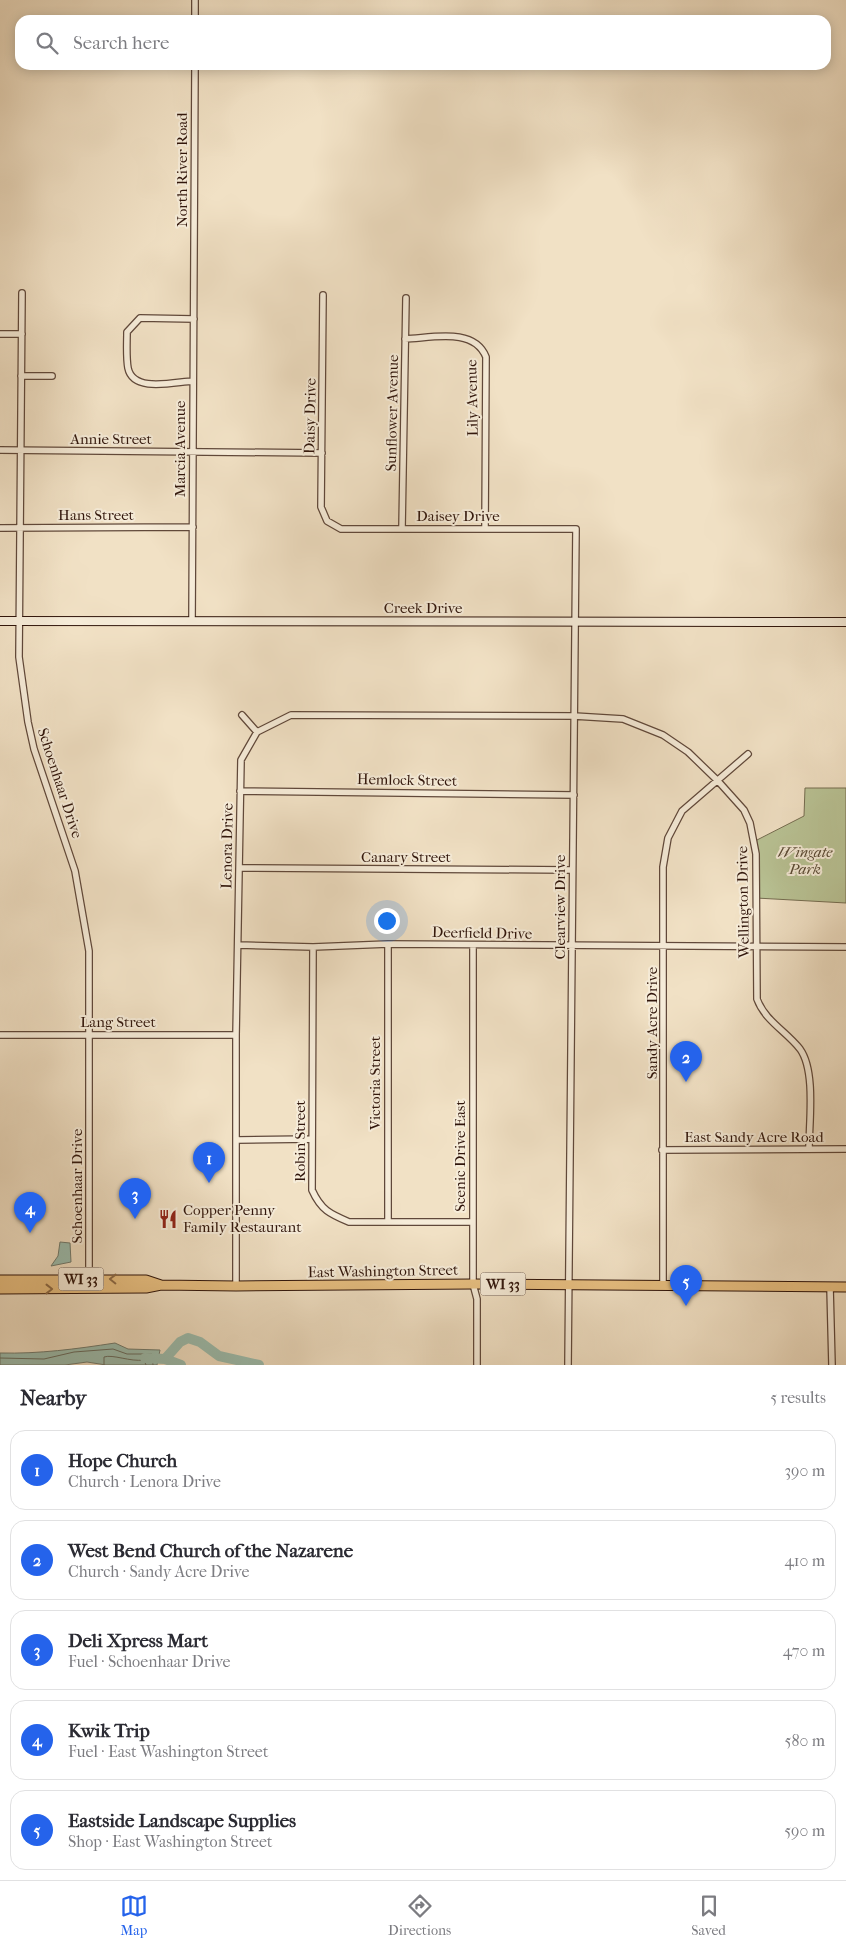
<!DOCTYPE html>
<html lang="en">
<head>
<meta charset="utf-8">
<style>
	body { margin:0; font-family:"IM FELL French Canon",serif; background:#f7f7f7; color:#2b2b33 }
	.you { position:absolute; left:386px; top:920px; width:18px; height:18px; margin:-12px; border:4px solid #fff; border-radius:50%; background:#1a73e8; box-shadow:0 0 0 8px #1a73e833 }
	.badge { display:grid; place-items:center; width:32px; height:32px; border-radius:50%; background:#2563eb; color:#fff; font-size:16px; font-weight:700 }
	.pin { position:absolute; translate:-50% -41px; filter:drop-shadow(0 1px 2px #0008) }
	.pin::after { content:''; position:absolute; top:26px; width:18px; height:15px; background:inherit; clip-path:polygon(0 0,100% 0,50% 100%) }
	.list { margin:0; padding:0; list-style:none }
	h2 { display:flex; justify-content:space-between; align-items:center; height:65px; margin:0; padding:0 20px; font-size:21px }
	h2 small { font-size:16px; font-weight:400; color:#7c7c81 }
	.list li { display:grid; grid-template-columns:32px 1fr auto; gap:15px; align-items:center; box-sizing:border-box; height:80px; margin:0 10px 10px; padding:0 10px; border:1px solid #e1e1e2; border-radius:15px }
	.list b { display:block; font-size:19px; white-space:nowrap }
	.list p { margin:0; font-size:16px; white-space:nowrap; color:#7c7c81 }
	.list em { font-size:16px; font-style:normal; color:#7c7c81 }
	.icon { flex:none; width:28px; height:28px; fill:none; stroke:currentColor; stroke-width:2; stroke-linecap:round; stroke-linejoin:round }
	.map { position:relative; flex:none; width:846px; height:1365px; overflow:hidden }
	.search { position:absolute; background:#fff; box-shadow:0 2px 12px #0003; left:15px; right:15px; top:15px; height:55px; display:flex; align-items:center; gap:12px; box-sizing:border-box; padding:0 18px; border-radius:15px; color:#7c7c81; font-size:19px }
	.sheet { height:515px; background:#fff }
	nav { display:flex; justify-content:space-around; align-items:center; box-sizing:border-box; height:70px; border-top:1px solid #e1e1e2; background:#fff; font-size:14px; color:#7c7c81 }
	nav a { display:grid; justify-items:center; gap:2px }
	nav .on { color:#2563eb }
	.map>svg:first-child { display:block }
	.green { fill:#b9c395; stroke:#746c50 }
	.water { fill:#9bbeb0; stroke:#707a6e }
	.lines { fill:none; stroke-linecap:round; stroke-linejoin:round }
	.shore { stroke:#666a5e; stroke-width:1 }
	.river { stroke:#9bbeb0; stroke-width:10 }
	.street-casing { stroke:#60483a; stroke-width:8 }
	.secondary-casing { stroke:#30150b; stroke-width:10 }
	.primary-casing { stroke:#30150b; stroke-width:11 }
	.street { stroke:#f6ecd9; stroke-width:5.5 }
	.secondary { stroke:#f6ecd9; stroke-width:8 }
	.primary { stroke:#e8c082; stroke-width:9 }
	.oneway { stroke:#8c6a46 }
	.labels { text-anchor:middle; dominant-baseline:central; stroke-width:4; stroke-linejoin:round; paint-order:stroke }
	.shield { fill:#f6ecd9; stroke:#6b5649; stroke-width:1 }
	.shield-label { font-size:14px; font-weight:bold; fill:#30150b }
	.street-label { font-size:15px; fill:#30150b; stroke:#f6ecd9 }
	.park-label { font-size:15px; font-style:italic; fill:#594934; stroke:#f6ecd9 }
	.poi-label { font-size:15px; fill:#30150b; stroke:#f6ecd9; text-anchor:start }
</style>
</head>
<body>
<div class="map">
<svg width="846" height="1365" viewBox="0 0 846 1365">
	<rect width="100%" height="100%" fill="#f1e1c5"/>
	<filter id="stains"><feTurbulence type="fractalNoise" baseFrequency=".004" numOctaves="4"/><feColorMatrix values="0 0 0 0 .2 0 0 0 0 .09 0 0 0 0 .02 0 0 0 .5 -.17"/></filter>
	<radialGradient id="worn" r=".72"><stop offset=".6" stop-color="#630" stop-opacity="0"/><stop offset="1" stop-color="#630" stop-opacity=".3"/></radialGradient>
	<!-- green -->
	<path class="green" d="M 805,788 L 846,788 L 846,903 L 756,898 L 755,841 L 804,816 Z"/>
	<!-- water -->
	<path class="water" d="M 60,1242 L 70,1243 L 71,1262 L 51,1266 L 58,1256 Z
		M 115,1343 L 128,1349 L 160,1350 L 157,1365 L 106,1365 L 87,1362 L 65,1365 L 0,1365 L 0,1353 C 39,1354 76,1349 115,1343 Z"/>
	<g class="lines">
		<!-- shore -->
		<path class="shore" d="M 0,1358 L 44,1359 L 74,1352 L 113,1349 L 127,1354 L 152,1354 L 153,1365
			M 104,1365 L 104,1357 C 113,1354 130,1362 144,1360 L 146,1365"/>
		<!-- river -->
		<path class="river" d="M 145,1358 L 165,1359 L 181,1365
			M 165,1359 L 180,1342 L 188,1338 L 200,1342 L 219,1356 L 259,1365"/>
		<!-- street casing -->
		<g class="street-casing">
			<path id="street" d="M 195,0 L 195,20
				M 22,293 L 19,657 L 28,722 L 34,749 L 75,871 L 89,951 L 89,1279
				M 323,295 L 321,507 L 327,521 L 341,529 L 576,529 L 568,1365
				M 0,334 L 22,334
				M 405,339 C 432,338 474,327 486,357 L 485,529
				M 21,376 L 52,376
				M 193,381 C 174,382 133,393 128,368 C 126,357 127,343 127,332 L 140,318 L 194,319
				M 0,450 L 322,453
				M 0,528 L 193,527
				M 402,528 L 406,298
				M 192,622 L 195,65
				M 242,715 L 257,732
				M 240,791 L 574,795
				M 239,868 L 572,870
				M 388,944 L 388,1222
				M 238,945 L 313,947 L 388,944 L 846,947
				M 473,946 L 473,1284 L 477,1299 L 477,1365
				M 313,947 L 312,1190 C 321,1210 330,1214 349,1222 L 473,1222
				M 0,1035 L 236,1035
				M 237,1140 L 312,1139
				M 662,1150 L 846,1149
				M 236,1286 L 236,1035 L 241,760 L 257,732 L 291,715 L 574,716 L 623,719 L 663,735 L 688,752 L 718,781 L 744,810 L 750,823 L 756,854 L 757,999 C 765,1021 786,1031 800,1049 C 816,1071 809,1123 809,1149
				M 663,1286 L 663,867 L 668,838 L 682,811 L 748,754
				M 830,1287 L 832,1365"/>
		</g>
		<!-- secondary casing -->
		<g class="secondary-casing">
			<path id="secondary" d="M 0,621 L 846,622"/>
		</g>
		<!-- primary casing -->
		<g class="primary-casing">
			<path id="primary" d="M 0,1280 L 146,1280 L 161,1285
				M 0,1289 L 146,1288 L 161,1285 L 236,1286 L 473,1284 L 846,1287"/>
		</g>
		<!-- street -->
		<use href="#street" class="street"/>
		<!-- secondary -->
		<use href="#secondary" class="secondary"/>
		<!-- primary -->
		<use href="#primary" class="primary"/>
	</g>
	<!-- one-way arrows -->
	<defs><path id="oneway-chevron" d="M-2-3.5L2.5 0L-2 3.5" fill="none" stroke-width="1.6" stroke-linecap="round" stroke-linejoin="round" transform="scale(1.25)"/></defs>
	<g class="oneway">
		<use href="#oneway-chevron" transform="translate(113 1279) rotate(-179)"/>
		<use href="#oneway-chevron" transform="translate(49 1289)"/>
	</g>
	<!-- icons -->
	<defs>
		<g id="restaurant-bare" transform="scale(1.5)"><path d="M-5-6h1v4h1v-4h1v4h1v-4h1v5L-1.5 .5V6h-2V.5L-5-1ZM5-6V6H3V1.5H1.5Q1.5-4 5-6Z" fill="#8f2418" stroke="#f6ecd9" stroke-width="2.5" paint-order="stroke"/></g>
	</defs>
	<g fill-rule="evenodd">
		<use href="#restaurant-bare" x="168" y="1219"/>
	</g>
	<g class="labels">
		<!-- shield labels -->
		<g class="shield">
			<rect x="58.5" y="1267.5" width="45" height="23" rx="4"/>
			<rect x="480.5" y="1272.5" width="45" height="23" rx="4"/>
		</g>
		<g class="shield-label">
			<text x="81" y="1279">WI 33</text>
			<text x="503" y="1284">WI 33</text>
		</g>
		<!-- street labels -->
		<g class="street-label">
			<text transform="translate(182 170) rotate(-90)">North River Road</text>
			<text transform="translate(472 398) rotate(-91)">Lily Avenue</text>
			<text transform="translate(392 413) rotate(-89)">Sunflower Avenue</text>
			<text transform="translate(310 416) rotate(-89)">Daisy Drive</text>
			<text x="111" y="439">Annie Street</text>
			<text transform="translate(180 449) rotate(-90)">Marcia Avenue</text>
			<text x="96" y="515">Hans Street</text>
			<text x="458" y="516">Daisey Drive</text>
			<text x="423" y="608">Creek Drive</text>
			<text transform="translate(407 780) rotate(1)">Hemlock Street</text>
			<text transform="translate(60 783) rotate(72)">Schoenhaar Drive</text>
			<text transform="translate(227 846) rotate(-89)">Lenora Drive</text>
			<text x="406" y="857">Canary Street</text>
			<text transform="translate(743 902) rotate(-91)">Wellington Drive</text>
			<text transform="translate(560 907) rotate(-90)">Clearview Drive</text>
			<text transform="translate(482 933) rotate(1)">Deerfield Drive</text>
			<text x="118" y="1022">Lang Street</text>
			<text transform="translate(652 1023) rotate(-90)">Sandy Acre Drive</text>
			<text transform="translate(375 1083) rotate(-90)">Victoria Street</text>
			<text x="754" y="1137">East Sandy Acre Road</text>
			<text transform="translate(300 1141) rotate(-90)">Robin Street</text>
			<text transform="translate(460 1156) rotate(-90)">Scenic Drive East</text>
			<text transform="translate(77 1186) rotate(-90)">Schoenhaar Drive</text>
			<text transform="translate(383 1271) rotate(-1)">East Washington Street</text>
		</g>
		<!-- park labels -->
		<g class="park-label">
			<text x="805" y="852">Wingate<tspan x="805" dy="17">Park</tspan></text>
		</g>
		<!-- poi labels -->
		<g class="poi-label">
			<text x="183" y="1210">Copper Penny<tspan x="183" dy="17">Family Restaurant</tspan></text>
		</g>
	</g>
	<rect width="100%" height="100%" filter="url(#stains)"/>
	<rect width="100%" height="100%" fill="url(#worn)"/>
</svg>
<div class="you"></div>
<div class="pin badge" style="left:209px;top:1183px">1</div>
<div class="pin badge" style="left:686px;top:1082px">2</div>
<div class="pin badge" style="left:135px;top:1219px">3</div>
<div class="pin badge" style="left:30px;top:1233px">4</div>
<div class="pin badge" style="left:686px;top:1306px">5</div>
<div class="search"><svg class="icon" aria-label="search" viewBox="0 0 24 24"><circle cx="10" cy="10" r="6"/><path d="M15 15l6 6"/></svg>Search here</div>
</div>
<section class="sheet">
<h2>Nearby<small>5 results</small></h2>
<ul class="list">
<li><span class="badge">1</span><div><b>Hope Church</b><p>Church · Lenora Drive</p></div><em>390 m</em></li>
<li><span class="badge">2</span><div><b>West Bend Church of the Nazarene</b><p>Church · Sandy Acre Drive</p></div><em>410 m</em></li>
<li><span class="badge">3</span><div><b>Deli Xpress Mart</b><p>Fuel · Schoenhaar Drive</p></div><em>470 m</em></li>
<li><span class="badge">4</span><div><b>Kwik Trip</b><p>Fuel · East Washington Street</p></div><em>580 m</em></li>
<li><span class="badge">5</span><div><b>Eastside Landscape Supplies</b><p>Shop · East Washington Street</p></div><em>590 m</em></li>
</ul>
</section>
<nav>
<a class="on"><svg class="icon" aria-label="map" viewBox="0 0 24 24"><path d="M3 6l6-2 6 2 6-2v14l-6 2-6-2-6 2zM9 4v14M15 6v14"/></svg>Map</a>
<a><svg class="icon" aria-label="directions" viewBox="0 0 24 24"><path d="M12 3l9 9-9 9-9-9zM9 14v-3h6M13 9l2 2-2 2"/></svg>Directions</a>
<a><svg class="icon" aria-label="saved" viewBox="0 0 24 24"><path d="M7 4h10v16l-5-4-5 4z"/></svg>Saved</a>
</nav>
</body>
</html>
